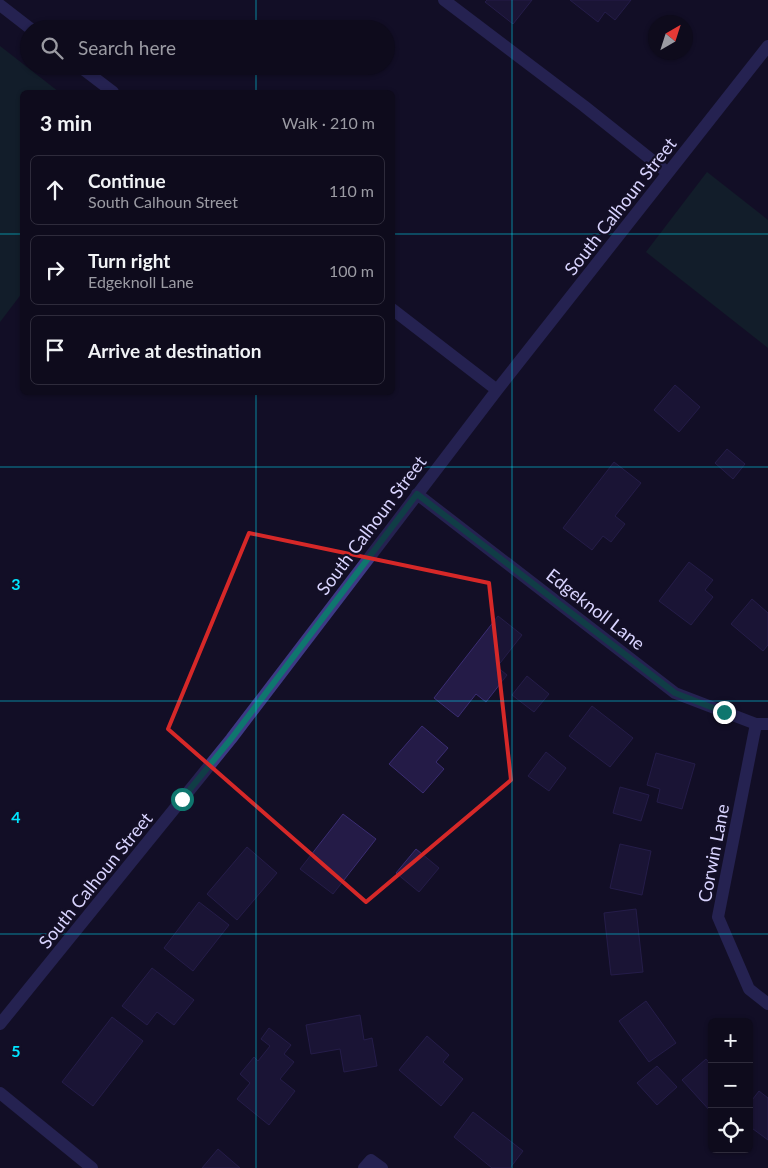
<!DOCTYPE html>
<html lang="en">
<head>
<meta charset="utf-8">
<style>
	body { margin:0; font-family:Lato,sans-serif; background:#171425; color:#f1f3f6 }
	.controls { position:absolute; right:15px; bottom:15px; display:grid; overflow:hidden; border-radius:8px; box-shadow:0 1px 4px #0004 }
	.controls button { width:45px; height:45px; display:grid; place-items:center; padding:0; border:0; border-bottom:1px solid #2e2b3b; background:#0e0b1c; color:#f1f3f6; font:25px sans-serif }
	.compass { position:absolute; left:648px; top:15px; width:45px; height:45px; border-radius:50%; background:#0e0b1c; box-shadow:0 1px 4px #0004; rotate:39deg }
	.stop { position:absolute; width:15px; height:15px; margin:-11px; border:4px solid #0f766e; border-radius:50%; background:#fff }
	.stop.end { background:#0f766e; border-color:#fff; box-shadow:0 1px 5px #0008 }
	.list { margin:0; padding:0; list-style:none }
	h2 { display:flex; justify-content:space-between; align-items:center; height:65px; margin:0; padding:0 20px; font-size:21px }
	h2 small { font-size:16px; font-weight:400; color:#9b9ba3 }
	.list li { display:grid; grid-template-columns:32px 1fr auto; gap:15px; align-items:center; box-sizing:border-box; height:70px; margin:0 10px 10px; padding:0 10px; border:1px solid #2e2b3b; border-radius:8px }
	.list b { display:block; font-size:19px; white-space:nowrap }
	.list p { margin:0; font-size:16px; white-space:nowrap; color:#9b9ba3 }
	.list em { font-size:16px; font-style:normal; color:#9b9ba3 }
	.icon { flex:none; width:28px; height:28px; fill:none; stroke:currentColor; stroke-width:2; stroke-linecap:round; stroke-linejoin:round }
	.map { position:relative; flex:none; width:768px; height:1168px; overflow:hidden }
	.search { position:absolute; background:#0e0b1c; box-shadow:0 1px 4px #0004; left:20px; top:20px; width:375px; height:55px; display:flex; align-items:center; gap:12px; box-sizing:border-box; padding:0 18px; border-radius:28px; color:#9b9ba3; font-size:19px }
	.panel { position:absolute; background:#0e0b1c; box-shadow:0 1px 4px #0004; left:20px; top:90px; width:375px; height:305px; border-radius:8px }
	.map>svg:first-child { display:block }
	.green { fill:#12302f }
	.building { fill:#241b47; stroke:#3b2d73 }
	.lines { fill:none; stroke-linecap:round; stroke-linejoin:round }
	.minor { stroke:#3d3a85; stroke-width:12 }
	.route { stroke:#0f766e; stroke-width:6 }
	.marked { fill:none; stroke:#d62828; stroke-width:4; stroke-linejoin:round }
	.grid { fill:none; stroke:#00e5ff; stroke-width:1; stroke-opacity:0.55 }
	.labels { text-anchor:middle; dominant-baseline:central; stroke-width:4.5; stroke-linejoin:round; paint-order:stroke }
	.street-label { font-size:18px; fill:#d9d4ff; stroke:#130f26 }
	.grid-label { font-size:16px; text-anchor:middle; font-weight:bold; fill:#00e5ff; stroke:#130f26; stroke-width:4.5; stroke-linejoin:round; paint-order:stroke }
</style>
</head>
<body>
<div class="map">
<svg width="768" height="1168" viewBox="0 0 768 1168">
	<rect width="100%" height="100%" fill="#130f26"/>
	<!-- green -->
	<path class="green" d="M 0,46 L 59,92 L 22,92 L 22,293 L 0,322 Z
		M 707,172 L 768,220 L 768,348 L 646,252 Z"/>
	<!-- building -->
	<path class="building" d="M 487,0 L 532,0 L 513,24 L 485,2 Z
		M 570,0 L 631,0 L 615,20 L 605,12 L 598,22 Z
		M 675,385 L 700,407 L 679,432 L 654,410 Z
		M 727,449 L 745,464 L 733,479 L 715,463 Z
		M 614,462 L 641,483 L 615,516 L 625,524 L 611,542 L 603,536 L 592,550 L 563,528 Z
		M 689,562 L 713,580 L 705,590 L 713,597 L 691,625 L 659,601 Z
		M 752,599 L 768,613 L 768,645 L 763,651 L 731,624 Z
		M 498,616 L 522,635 L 497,667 L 507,675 L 486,702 L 476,694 L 458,717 L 434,698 Z
		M 527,676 L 549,694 L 534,712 L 512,695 Z
		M 592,706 L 633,738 L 610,767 L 569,736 Z
		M 422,726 L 448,748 L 436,762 L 444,769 L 423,793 L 389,764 Z
		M 546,752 L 566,768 L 549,791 L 528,776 Z
		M 656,753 L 695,764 L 682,809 L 657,802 L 660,789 L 647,785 Z
		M 620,787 L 649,795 L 641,821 L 613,813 Z
		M 343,814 L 376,839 L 333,894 L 300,869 Z
		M 620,844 L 651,851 L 642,895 L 610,888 Z
		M 247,847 L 277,873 L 237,920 L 207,894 Z
		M 416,849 L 439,868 L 419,892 L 396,873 Z
		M 199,902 L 229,925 L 193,971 L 164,948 Z
		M 636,909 L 643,972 L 611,975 L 604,913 Z
		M 152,968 L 194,1000 L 174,1025 L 157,1012 L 147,1025 L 122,1006 Z
		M 646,1001 L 676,1043 L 649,1062 L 619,1021 Z
		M 360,1015 L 364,1040 L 372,1038 L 377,1066 L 344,1072 L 340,1049 L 311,1054 L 306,1025 Z
		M 112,1017 L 143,1041 L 93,1106 L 62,1082 Z
		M 269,1028 L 291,1045 L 284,1054 L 294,1062 L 280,1079 L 295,1091 L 269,1125 L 237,1099 L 250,1083 L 240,1074 L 254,1057 L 258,1061 L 270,1046 L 261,1039 Z
		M 427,1036 L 449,1055 L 443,1062 L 463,1079 L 441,1106 L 399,1070 Z
		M 706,1059 L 712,1066 L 712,1113 L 682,1080 Z
		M 657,1066 L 677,1087 L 657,1105 L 637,1083 Z
		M 759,1091 L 768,1098 L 768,1140 L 749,1126 L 749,1104 Z
		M 473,1112 L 523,1151 L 510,1168 L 492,1168 L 454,1137 Z
		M 218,1149 L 240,1168 L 202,1168 Z"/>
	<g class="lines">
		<!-- minor -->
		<path class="minor" d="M 444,0 L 584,106 L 668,173
			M 0,5 L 31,29
			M 79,66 L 113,92
			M 392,309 L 497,390
			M 417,494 L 675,693 L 756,724 L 768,724
			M 756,724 L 718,917 L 749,989 L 768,1004
			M 0,1024 L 231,739 L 497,390 L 768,46
			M 0,1093 L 92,1168
			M 364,1168 L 371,1160 L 382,1168"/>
	</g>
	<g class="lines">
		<!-- route -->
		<path class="route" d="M 182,799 L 231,739 L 417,494 L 675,693 L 724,712"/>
	</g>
	<!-- marked area -->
	<path d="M0 0H768V1168H0ZM 249,533 L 489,583 L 511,780 L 366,902 L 168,729 Z" fill="#130f26" fill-opacity=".55" fill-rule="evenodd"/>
	<path class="marked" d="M 249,533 L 489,583 L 511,780 L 366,902 L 168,729 Z"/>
	<!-- grid -->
	<path class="grid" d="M 256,0 L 256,29M 512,0 L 512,1168M 256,66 L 256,92M 0,234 L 22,234M 392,234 L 768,234M 256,392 L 256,1168M 0,467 L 768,467M 0,701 L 768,701M 0,934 L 768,934"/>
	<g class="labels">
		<!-- street labels -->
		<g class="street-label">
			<text transform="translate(620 206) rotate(-52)">South Calhoun Street</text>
			<text transform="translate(371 525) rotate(-53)">South Calhoun Street</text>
			<text transform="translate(596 609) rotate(38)">Edgeknoll Lane</text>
			<text transform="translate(713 853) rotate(-79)">Corwin Lane</text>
			<text transform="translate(95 880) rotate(-51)">South Calhoun Street</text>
		</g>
	</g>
	<g class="grid-label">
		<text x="16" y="590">3</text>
		<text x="16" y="823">4</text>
		<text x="16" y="1057">5</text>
	</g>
</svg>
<div class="controls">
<button>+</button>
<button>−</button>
<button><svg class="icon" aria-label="locate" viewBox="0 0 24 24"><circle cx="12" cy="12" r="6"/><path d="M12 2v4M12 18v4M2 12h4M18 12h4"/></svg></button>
</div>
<svg class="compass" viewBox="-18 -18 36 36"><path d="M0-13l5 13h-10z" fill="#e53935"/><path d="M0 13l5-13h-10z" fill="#9b9ba3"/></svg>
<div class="stop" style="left:182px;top:799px"></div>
<div class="stop end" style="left:724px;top:712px"></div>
<div class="search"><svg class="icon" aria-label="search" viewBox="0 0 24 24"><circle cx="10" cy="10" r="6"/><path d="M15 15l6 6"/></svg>Search here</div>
<section class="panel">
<h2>3 min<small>Walk · 210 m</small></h2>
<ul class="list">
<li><svg class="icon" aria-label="ahead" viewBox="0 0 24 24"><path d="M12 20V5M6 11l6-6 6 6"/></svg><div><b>Continue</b><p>South Calhoun Street</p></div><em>110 m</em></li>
<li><svg class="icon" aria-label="right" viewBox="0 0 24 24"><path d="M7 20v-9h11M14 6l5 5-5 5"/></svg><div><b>Turn right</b><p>Edgeknoll Lane</p></div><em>100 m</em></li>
<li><svg class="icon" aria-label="arrive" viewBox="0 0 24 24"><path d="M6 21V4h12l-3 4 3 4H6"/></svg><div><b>Arrive at destination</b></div></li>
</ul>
</section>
</div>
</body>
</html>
